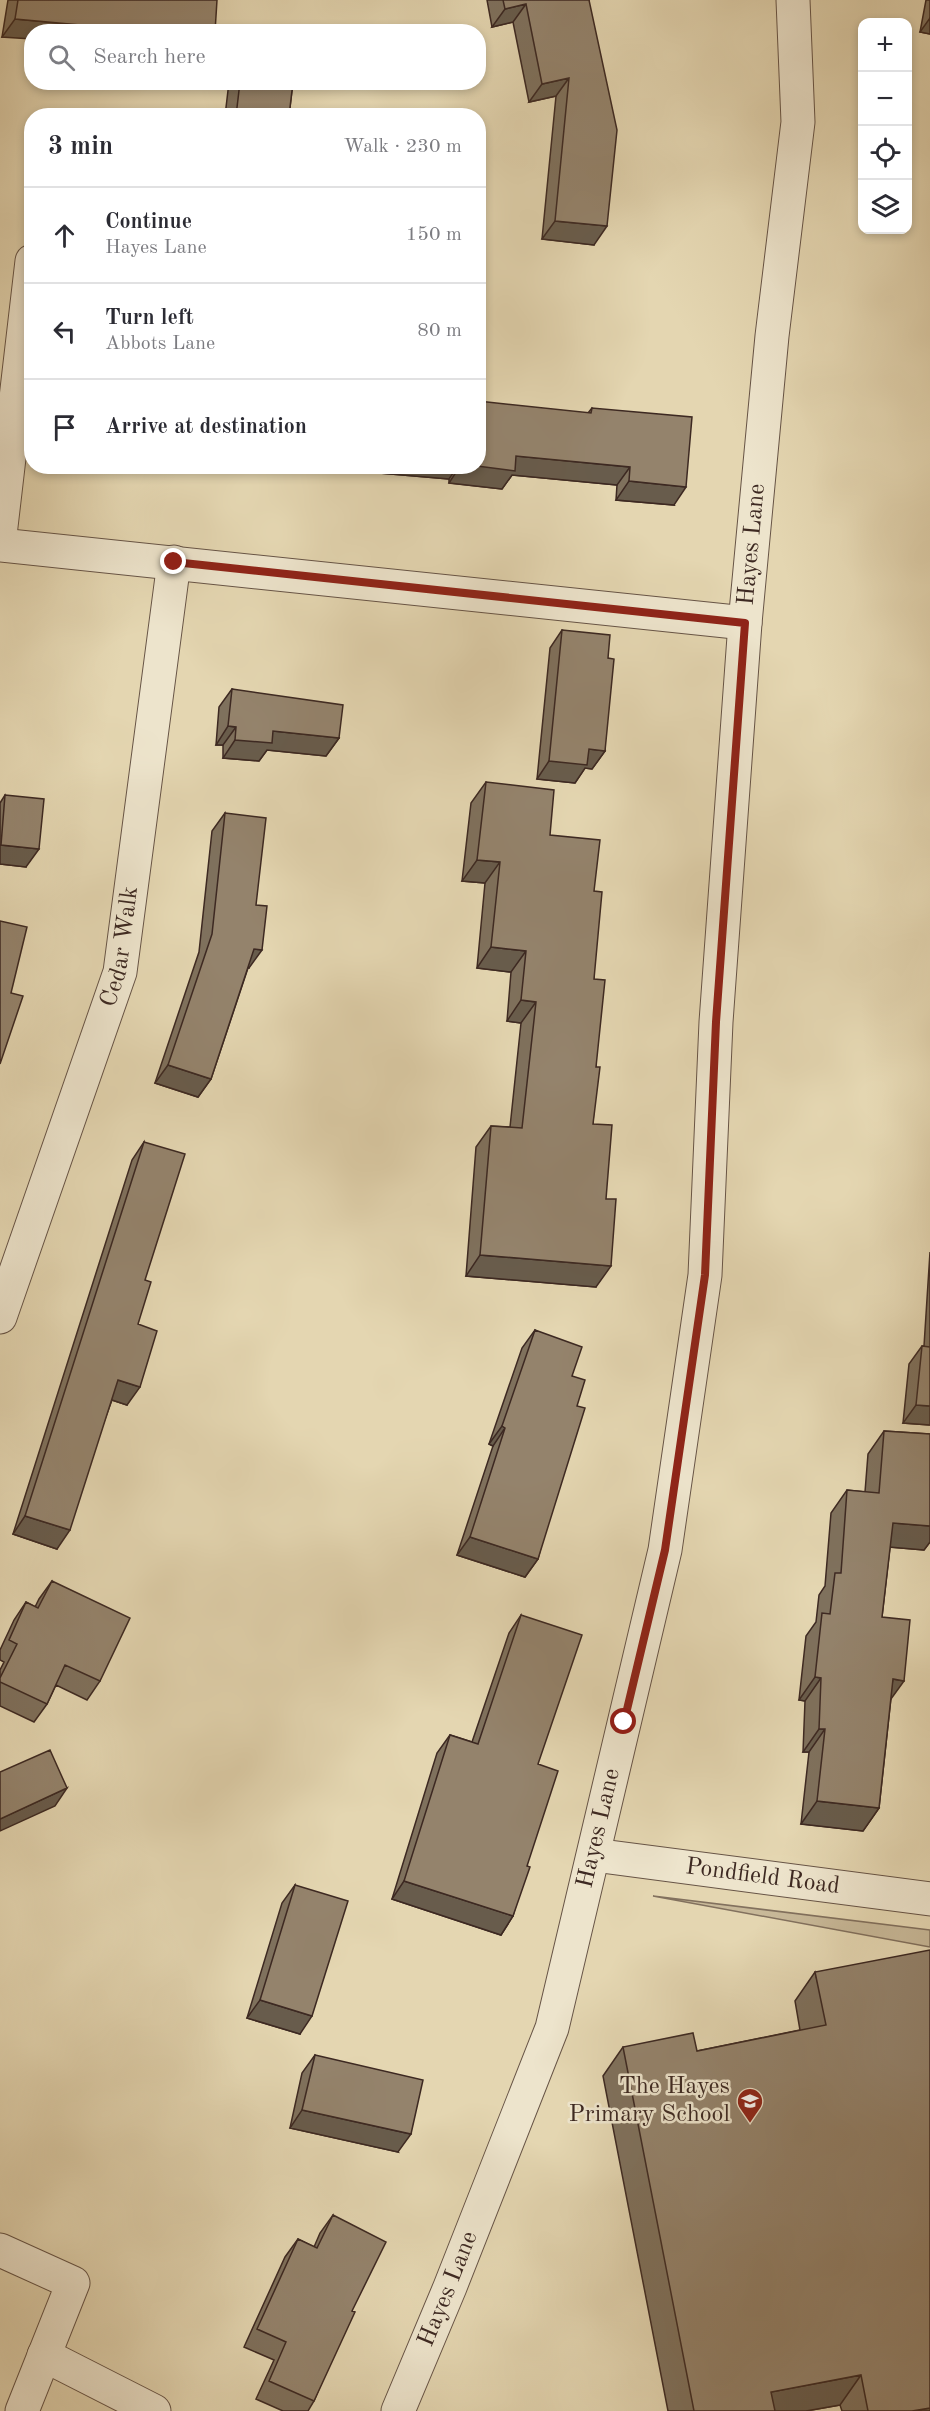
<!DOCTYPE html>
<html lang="en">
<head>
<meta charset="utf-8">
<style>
	body { margin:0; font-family:"Old Standard TT",serif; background:#f2f2f3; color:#2b2b33 }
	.controls { position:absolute; right:18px; top:18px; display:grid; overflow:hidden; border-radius:12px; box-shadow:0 3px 9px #0003 }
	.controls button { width:54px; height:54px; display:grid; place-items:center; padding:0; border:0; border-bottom:2px solid #e1e1e2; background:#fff; color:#2b2b33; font:30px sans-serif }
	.stop { position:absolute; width:18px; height:18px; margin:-14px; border:4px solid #8f2418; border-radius:50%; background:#fff }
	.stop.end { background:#8f2418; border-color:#fff; box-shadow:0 2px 6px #0008 }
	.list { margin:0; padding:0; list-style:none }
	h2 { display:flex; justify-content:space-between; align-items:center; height:78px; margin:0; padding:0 24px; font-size:26px }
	h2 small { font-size:20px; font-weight:400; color:#7c7c81 }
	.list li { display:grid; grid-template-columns:39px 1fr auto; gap:18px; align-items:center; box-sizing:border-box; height:96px; padding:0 24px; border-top:2px solid #e1e1e2 }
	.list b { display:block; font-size:22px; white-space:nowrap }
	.list p { margin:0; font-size:20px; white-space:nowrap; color:#7c7c81 }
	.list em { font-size:20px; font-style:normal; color:#7c7c81 }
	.icon { flex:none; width:33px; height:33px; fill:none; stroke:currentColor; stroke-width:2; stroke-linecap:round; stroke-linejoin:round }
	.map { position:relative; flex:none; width:930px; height:2411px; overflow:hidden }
	.search { position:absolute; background:#fff; box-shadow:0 3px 9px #0003; left:24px; top:24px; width:462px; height:66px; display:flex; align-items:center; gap:15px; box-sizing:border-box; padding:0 21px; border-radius:24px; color:#7c7c81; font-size:22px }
	.panel { position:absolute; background:#fff; box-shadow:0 3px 9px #0003; left:24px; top:108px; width:462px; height:366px; border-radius:24px }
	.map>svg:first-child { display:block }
	.green { fill:#c8b999; stroke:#82715e; stroke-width:1.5 }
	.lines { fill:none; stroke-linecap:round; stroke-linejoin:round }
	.minor-casing { stroke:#675446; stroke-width:35 }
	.minor { stroke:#ede4cc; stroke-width:33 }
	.wall { fill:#7f715d; stroke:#3d2922; stroke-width:1.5 }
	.shaded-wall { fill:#685c4c; stroke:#3d2922; stroke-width:1.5 }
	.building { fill:#94836c; stroke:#3d2922; stroke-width:1.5 }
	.route { stroke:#8f2418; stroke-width:8 }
	.labels { text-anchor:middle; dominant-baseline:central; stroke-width:5; stroke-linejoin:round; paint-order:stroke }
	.street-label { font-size:24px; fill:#3d2922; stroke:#ede4cc }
	.poi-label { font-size:24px; fill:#3d2922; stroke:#ede4cc; text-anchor:end }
</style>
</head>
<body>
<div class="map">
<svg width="930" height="2411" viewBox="0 0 930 2411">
	<rect width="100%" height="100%" fill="#e4d6b1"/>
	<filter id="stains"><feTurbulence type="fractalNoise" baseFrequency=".00333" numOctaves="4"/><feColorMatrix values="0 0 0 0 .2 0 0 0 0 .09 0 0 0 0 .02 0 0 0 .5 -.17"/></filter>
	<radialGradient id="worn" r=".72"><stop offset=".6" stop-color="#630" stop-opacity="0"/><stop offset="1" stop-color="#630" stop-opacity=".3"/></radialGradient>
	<!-- green -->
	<path class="green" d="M 653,1896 L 930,1930 L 930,1947 Z"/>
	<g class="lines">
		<!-- minor casing -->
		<g class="minor-casing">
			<g id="minor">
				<path d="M 0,535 L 32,261"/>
				<path d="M 0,545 L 745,623"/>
				<path id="s1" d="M 0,1317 L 120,972 L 174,562"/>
				<path id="s2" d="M 594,1855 L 930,1899"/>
				<path d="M 0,2250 L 73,2283 L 22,2411"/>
				<path d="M 44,2355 L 154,2411"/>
				<path id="s3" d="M 398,2411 L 450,2287 L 552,2028 L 665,1550 L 705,1275 L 716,1022 L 745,623 L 772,336 L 798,122 L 793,0"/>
			</g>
		</g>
		<!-- minor -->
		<use href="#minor" class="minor"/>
	</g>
	<!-- wall -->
	<path class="wall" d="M 8,0 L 217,0 L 2,37 Z
		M 487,0 L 589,0 L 594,245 L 542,239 L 556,96 L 529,102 L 513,22 L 492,27 Z
		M 926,0 L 930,0 L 930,34 L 920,32 Z
		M 229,82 L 293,82 L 289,116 L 225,116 Z
		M 592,408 L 674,505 L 616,500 L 617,485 L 512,475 L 502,489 L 449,483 L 449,479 L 297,466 L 478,466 L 588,413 Z
		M 562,630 L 608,658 L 605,751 L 592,769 L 585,768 L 575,783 L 537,779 L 550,648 Z
		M 232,689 L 339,738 L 326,756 L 267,750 L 259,761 L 223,758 L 223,745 L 216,745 L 219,707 Z
		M 486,782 L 550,835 L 594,891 L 594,979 L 596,1067 L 593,1124 L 596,1287 L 466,1276 L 476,1147 L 491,1126 L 510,1127 L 521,1023 L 507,1021 L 511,972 L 477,968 L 485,883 L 462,881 L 471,803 Z
		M 5,795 L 26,867 L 0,864 L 0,803 Z
		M 225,813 L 249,968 L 248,968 L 211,1079 L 198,1097 L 155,1083 L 199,952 L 212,831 Z
		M 144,1142 L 145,1280 L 138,1324 L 127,1405 L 112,1400 L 57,1549 L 13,1534 L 132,1160 Z
		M 930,1252 L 930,1425 L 903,1423 L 909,1364 L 922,1346 L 924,1346 Z
		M 535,1330 L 572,1376 L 577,1406 L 538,1559 L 525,1577 L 457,1555 L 493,1446 L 489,1444 L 522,1348 Z
		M 884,1431 L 930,1434 L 930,1542 L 924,1550 L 890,1547 L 882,1617 L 891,1698 L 879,1808 L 863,1831 L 801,1824 L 809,1752 L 803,1752 L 805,1701 L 799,1700 L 806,1636 L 816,1622 L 819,1595 L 825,1586 L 831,1513 L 847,1490 L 865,1492 L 868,1454 Z
		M 52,1581 L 100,1681 L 87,1700 L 56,1685 L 47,1704 L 34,1722 L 0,1706 L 0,1670 L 4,1662 L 0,1660 L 0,1650 L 14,1620 L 26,1602 L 35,1607 L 39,1599 Z
		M 521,1615 L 538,1764 L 527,1866 L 513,1916 L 501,1935 L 392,1899 L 437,1753 L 450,1735 L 472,1742 L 509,1633 Z
		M 295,1885 L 300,2034 L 247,2018 L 282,1903 Z
		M 815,1972 L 930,2411 L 842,2411 L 840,2405 L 806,2411 L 668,2411 L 603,2076 L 623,2047 L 697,2051 L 800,2030 L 795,2001 Z
		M 315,2055 L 398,2152 L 290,2128 L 302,2073 Z
		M 333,2215 L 352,2311 L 314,2401 L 308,2411 L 283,2411 L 256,2399 L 274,2360 L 244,2347 L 285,2257 L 298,2239 L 314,2247 L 320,2233 Z"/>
	<!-- shaded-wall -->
	<path class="shaded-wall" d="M 526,4 L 513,22 L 492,27 L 505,9 Z
		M 930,18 L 930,34 L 920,32 Z
		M 15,19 L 157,32 L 32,32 L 32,39 L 2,37 Z
		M 569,78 L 556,96 L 529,102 L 542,84 Z
		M 555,221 L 607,226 L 594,245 L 542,239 Z
		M 516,456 L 630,467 L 617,485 L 512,475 L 502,489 L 449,483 L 460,466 L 477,466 Z
		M 297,466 L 458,466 L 449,479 Z
		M 629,481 L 686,487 L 674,505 L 616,500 Z
		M 228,726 L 236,727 L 223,745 L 216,745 Z
		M 273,731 L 339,738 L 326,756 L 267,750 L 259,761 L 223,758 L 235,740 Z
		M 589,749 L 605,751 L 592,769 L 585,768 L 575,783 L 537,779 L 549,761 Z
		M 0,845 L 1,845 L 39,849 L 26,867 L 0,864 Z
		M 477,860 L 500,862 L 485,883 L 462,881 Z
		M 491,947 L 526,951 L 511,972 L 477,968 Z
		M 254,949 L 262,950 L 249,968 L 241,967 Z
		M 521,1000 L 536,1002 L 521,1023 L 507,1021 Z
		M 168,1065 L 211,1079 L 198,1097 L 155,1083 Z
		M 480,1255 L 611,1266 L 596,1287 L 466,1276 Z
		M 118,1380 L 140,1387 L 127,1405 L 106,1398 Z
		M 916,1405 L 930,1406 L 930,1425 L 903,1423 Z
		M 502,1426 L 505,1428 L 493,1446 L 489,1444 Z
		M 25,1516 L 70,1530 L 57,1549 L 13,1534 Z
		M 893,1523 L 930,1526 L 930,1542 L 924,1550 L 877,1546 Z
		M 470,1537 L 538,1559 L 525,1577 L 457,1555 Z
		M 815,1677 L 821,1678 L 805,1701 L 799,1700 Z
		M 893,1679 L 904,1681 L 888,1703 Z
		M 819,1729 L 825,1729 L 809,1752 L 803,1752 Z
		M 67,1788 L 55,1806 L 0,1831 L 0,1819 Z
		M 817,1801 L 879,1808 L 863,1831 L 801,1824 Z
		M 404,1881 L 513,1916 L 501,1935 L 392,1899 Z
		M 260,2000 L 312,2016 L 300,2034 L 247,2018 Z
		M 302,2110 L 411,2134 L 398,2152 L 290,2128 Z
		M 861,2375 L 840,2405 L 806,2411 L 758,2411 L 771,2392 Z
		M 930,2408 L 930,2411 L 912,2411 Z"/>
	<!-- building -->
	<path class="building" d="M 18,0 L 217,0 L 215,32 L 157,32 L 15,19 Z
		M 503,0 L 589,0 L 617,130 L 607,226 L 555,221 L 569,78 L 542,84 L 526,4 L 505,9 Z
		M 240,82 L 293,82 L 289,116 L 236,116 Z
		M 478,401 L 591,413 L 592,408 L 692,417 L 686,487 L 629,481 L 630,467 L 516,456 L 515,471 L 477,466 L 478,466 Z
		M 562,630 L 610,635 L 608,658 L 614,659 L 605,751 L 589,749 L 587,765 L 549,761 Z
		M 232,689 L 343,705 L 339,738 L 273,731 L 272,743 L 235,740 L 236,727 L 228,726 Z
		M 486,782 L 554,790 L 550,835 L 600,840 L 594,891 L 602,892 L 594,979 L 605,980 L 596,1067 L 600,1067 L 593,1124 L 612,1125 L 606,1199 L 616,1199 L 611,1266 L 480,1255 L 491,1126 L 522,1128 L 536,1002 L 521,1000 L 526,951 L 491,947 L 500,862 L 477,860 Z
		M 5,795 L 44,799 L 39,849 L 1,845 Z
		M 225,813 L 266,818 L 256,905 L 267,906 L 262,950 L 254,949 L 211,1079 L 168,1065 L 212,934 Z
		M 0,921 L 27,927 L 11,993 L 23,996 L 0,1064 Z
		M 144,1142 L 185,1154 L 145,1280 L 151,1282 L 138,1324 L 157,1331 L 140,1387 L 118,1380 L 70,1530 L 25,1516 Z
		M 535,1330 L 582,1347 L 572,1376 L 585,1380 L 577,1406 L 585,1408 L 538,1559 L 470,1537 L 505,1428 L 502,1426 Z
		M 922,1346 L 930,1347 L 930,1406 L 916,1405 Z
		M 884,1431 L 930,1434 L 930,1526 L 893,1523 L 882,1617 L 910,1620 L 904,1681 L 893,1679 L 879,1808 L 817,1801 L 825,1729 L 819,1729 L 821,1678 L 815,1677 L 822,1613 L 830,1614 L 835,1573 L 841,1573 L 847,1490 L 879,1493 Z
		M 52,1581 L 130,1618 L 100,1681 L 65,1665 L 47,1704 L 0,1682 L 0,1678 L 17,1644 L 9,1640 L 26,1602 L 38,1608 Z
		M 521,1615 L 582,1635 L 538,1764 L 558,1771 L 527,1866 L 530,1867 L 513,1916 L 404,1881 L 450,1735 L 478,1744 Z
		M 50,1750 L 67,1788 L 0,1819 L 0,1772 Z
		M 295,1885 L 348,1901 L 312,2016 L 260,2000 Z
		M 930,1950 L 930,2408 L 912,2411 L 868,2411 L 861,2375 L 771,2392 L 775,2411 L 694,2411 L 623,2047 L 693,2033 L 697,2051 L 826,2025 L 815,1972 Z
		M 315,2055 L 423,2080 L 411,2134 L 302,2110 Z
		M 333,2215 L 386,2242 L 352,2311 L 355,2312 L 314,2401 L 269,2381 L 286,2342 L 257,2329 L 298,2239 L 317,2248 Z"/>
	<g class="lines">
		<!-- route -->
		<path class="route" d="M 174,562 L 745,623 L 716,1022 L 705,1275 L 665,1550 L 624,1722"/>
	</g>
	<!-- icons -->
	<defs>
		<g id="school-pin" transform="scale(1.35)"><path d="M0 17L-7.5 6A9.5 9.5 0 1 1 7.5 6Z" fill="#8f2418" stroke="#ede4cc"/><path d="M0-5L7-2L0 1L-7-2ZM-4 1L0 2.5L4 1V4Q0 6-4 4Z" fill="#fff"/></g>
	</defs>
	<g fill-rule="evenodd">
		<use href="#school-pin" x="750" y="2101"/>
	</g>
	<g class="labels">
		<!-- street labels -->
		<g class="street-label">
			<text stroke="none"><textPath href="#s3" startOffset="1914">Hayes Lane</textPath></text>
			<text stroke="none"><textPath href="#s1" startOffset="390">Cedar Walk</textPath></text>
			<text stroke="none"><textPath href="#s3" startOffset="618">Hayes Lane</textPath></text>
			<text stroke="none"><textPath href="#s2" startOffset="170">Pondfield Road</textPath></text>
			<text stroke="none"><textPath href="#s3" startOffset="132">Hayes Lane</textPath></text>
		</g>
		<!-- poi labels -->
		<g class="poi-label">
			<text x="730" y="2087">The Hayes<tspan x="730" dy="28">Primary School</tspan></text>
		</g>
	</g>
	<rect width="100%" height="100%" filter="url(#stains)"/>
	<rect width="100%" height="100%" fill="url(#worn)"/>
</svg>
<div class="controls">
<button>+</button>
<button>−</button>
<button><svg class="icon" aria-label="locate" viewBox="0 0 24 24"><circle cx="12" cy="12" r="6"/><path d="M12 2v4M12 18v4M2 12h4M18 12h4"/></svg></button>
<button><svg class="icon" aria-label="layers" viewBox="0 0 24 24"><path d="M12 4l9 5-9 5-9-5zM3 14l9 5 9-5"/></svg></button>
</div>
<div class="stop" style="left:624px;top:1722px"></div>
<div class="stop end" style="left:174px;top:562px"></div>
<div class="search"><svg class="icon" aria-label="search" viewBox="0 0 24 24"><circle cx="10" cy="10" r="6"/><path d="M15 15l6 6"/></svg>Search here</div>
<section class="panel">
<h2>3 min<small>Walk · 230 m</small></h2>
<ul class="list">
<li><svg class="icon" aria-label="ahead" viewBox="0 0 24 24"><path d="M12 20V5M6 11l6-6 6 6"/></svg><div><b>Continue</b><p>Hayes Lane</p></div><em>150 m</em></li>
<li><svg class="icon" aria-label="left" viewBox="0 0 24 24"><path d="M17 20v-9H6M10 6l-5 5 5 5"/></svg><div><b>Turn left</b><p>Abbots Lane</p></div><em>80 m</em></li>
<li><svg class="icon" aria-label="arrive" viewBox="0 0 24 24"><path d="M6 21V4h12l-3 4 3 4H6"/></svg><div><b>Arrive at destination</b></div></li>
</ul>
</section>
</div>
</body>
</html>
